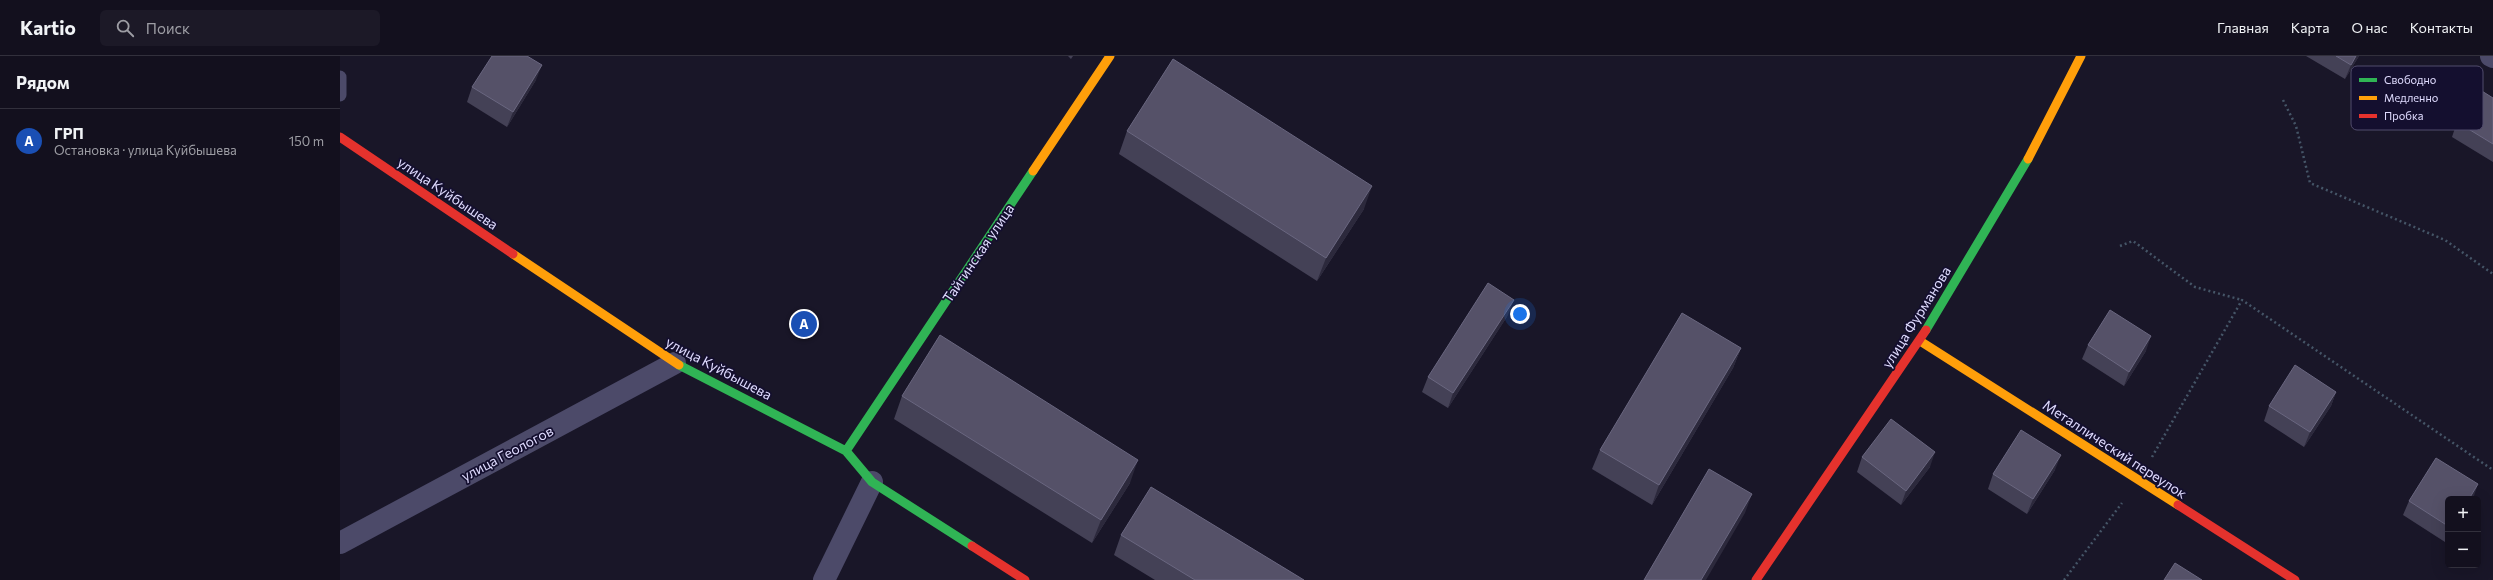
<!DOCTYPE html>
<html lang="ru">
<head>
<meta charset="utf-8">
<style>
	body { margin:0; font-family:Commissioner,sans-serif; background:#1c1927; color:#f1f3f6 }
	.controls { position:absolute; right:12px; bottom:12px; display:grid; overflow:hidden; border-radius:6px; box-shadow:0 4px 16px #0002 }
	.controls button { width:36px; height:36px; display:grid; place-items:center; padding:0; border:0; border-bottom:1px solid #32303c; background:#13101e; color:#f1f3f6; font:20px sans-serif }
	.you { position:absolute; left:1180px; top:258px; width:14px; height:14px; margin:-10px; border:3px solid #fff; border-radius:50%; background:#1a73e8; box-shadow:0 0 0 6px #1a73e833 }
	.badge { display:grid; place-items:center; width:26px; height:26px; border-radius:50%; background:#0f766e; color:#fff; font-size:13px; font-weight:700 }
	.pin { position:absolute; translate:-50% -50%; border:2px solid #fff; box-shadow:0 1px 4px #0006 }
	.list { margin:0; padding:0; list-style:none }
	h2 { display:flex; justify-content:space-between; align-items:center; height:52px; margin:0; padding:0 16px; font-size:17px }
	h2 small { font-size:13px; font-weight:400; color:#9d9da4 }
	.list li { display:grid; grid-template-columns:26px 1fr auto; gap:12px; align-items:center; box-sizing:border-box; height:64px; padding:0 16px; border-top:1px solid #32303c }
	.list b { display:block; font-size:15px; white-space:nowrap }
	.list p { margin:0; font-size:13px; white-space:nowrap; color:#9d9da4 }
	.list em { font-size:13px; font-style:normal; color:#9d9da4 }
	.icon { flex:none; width:22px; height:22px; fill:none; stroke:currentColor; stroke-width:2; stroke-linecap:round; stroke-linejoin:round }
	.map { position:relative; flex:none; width:2153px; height:524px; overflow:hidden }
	header { display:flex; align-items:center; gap:24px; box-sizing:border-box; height:56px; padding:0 20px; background:#13101e; border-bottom:1px solid #32303c }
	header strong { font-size:19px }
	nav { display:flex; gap:22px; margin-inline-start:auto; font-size:14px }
	.search { width:280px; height:36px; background:#1c1927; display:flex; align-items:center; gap:10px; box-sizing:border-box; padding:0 14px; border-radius:6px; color:#9d9da4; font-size:15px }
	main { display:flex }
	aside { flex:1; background:#13101e }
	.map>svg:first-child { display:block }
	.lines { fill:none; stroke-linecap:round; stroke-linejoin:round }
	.path { stroke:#455567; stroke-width:2.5; stroke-dasharray:2 3; stroke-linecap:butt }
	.lane { stroke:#4c4a69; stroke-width:13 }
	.street { stroke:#4c4a69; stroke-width:22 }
	.fast { stroke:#30b455; stroke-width:9 }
	.slow { stroke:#ff9f0a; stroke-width:9 }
	.jam { stroke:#e5322d; stroke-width:9 }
	.wall { fill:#444156 }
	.shaded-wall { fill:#2c293c }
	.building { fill:#555168; stroke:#6a6780 }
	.labels { text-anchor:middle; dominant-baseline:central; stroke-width:3.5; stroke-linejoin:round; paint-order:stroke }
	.street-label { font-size:14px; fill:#e0dcff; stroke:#140f2f }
	.key { fill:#140f2f; stroke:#514c6d; stroke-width:1 }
	.key-label { font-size:11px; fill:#e0dcff }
</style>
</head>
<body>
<header>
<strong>Kartio</strong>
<div class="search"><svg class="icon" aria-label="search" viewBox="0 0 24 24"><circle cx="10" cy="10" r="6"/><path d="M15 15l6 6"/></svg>Поиск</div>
<nav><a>Главная</a><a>Карта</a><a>О нас</a><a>Контакты</a></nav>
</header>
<main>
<aside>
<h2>Рядом<small></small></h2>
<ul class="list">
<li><span class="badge" style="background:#1a4fb4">A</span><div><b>ГРП</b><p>Остановка · улица Куйбышева</p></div><em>150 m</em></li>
</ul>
</aside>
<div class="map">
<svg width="2153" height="524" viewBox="0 0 2153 524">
	<rect width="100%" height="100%" fill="#191628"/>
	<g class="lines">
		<!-- path -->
		<path class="path" d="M 1943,44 L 1956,70 L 1970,127 L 2105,184 L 2153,218
			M 1780,190 L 1793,185 L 1855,231 L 1902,244
			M 1812,401 L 1902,244 L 2153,414
			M 1724,524 L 1782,447"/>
		<!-- lane -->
		<path class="lane" d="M 0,21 L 0,39"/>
		<!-- street -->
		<path class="street" d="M 2151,0 L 2153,1
			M 0,487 L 335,307
			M 484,524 L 532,426"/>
		<!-- fast -->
		<path class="fast" d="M 1586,274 L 1688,103
			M 339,309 L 506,395 L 532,426 L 632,490
			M 506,395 L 693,115"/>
		<!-- slow -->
		<path class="slow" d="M 1688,103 L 1741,0
			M 693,115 L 770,0
			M 173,198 L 339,309
			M 1580,285 L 1838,449"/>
		<!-- jam -->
		<path class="jam" d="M 0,81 L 173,198
			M 1838,449 L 1955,524
			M 632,490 L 685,524
			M 1416,524 L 1586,274"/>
	</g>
	<!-- wall -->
	<path class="wall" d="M 728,0 L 733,0 L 731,3 Z
		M 1966,0 L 2019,0 L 2005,23 Z
		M 196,24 L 167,71 L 127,46 L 132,31 Z
		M 2153,42 L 2153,106 L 2112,81 L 2117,66 Z
		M 787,75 L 1024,153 L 977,225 L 779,98 Z
		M 1168,259 L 1108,352 L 1082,336 L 1088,321 Z
		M 1748,289 L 1806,295 L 1784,330 L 1742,303 Z
		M 1401,292 L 1393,312 L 1312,449 L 1252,413 L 1260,394 Z
		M 1996,336 L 1991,350 L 1964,391 L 1924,365 L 1929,350 Z
		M 562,340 L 790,427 L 752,487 L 554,363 Z
		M 1522,401 L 1590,411 L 1561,449 L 1517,416 Z
		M 1715,414 L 1687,458 L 1648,433 L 1653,418 Z
		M 2108,443 L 2108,482 L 2105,486 L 2063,459 L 2069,445 Z
		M 781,479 L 964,524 L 815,524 L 774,499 Z"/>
	<!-- shaded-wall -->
	<path class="shaded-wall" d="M 2016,0 L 2019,0 L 2005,23 L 2011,9 Z
		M 202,9 L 196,24 L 167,71 L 173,56 Z
		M 1032,130 L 1024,153 L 977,225 L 986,202 Z
		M 1174,244 L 1168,259 L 1108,352 L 1113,337 Z
		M 1811,280 L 1806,295 L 1784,330 L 1789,316 Z
		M 1401,292 L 1393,312 L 1312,449 L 1319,429 Z
		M 1996,336 L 1991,350 L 1964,391 L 1970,376 Z
		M 1595,396 L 1590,411 L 1561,449 L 1566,435 Z
		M 1721,399 L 1715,414 L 1687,458 L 1693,443 Z
		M 798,404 L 790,427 L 752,487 L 761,464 Z
		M 2138,428 L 2133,443 L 2129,443 Z
		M 1412,438 L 1405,457 L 1366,524 L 1361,524 Z"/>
	<!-- building -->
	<path class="building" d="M 152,0 L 187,0 L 202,9 L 173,56 L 132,31 Z
		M 1996,0 L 2016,0 L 2011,9 Z
		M 833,3 L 1032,130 L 986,202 L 787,75 Z
		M 2137,32 L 2153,42 L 2153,88 L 2117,66 Z
		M 1148,227 L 1174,244 L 1113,337 L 1088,321 Z
		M 1770,254 L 1811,280 L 1789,316 L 1748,289 Z
		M 1342,257 L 1401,292 L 1319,429 L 1260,394 Z
		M 600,279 L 798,404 L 761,464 L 562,340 Z
		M 1955,309 L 1996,336 L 1970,376 L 1929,350 Z
		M 1551,363 L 1595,396 L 1566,435 L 1522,401 Z
		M 1681,374 L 1721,399 L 1693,443 L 1653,418 Z
		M 2096,402 L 2138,428 L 2129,443 L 2108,443 L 2108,470 L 2069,445 Z
		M 1369,413 L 1412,438 L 1361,524 L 1304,524 Z
		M 811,431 L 964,524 L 855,524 L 781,479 Z
		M 1835,507 L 1862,524 L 1824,524 Z"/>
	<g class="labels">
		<!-- street labels -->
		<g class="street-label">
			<text transform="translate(108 137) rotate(34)">улица Куйбышева</text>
			<text transform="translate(638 197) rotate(-56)">Тайгинская улица</text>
			<text transform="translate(1576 261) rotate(-58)">улица Фурманова</text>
			<text transform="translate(379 312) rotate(28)">улица Куйбышева</text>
			<text transform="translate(1775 393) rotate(33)">Металлический переулок</text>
			<text transform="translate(167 397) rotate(-28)">улица Геологов</text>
		</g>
	</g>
	<!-- legend -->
	<rect x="2011" y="10" width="132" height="64" rx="6" class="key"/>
	<rect x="2019" y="22" width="18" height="4" fill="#30b455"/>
	<rect x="2019" y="40" width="18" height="4" fill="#ff9f0a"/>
	<rect x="2019" y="58" width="18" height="4" fill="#e5322d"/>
	<g class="key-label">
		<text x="2044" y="28">Свободно</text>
		<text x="2044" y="46">Медленно</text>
		<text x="2044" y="64">Пробка</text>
	</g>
</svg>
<div class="controls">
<button>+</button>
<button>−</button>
</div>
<div class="you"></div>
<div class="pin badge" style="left:464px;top:268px;background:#1a4fb4">A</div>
</div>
</main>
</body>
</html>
